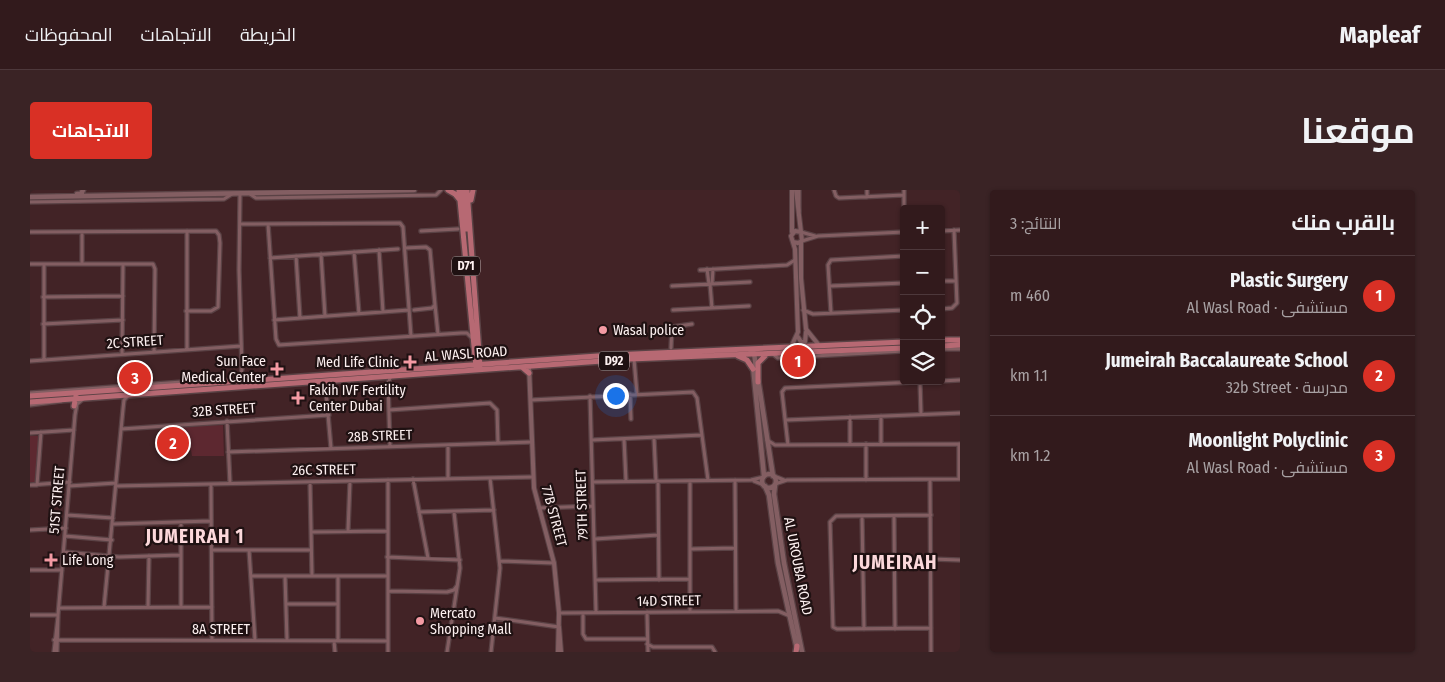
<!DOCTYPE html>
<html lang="ar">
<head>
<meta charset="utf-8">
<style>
	body { margin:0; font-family:"Fira Sans Condensed",Cairo,sans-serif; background:#3a2325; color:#f1f3f6; direction:rtl }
	.controls { position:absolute; right:15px; top:15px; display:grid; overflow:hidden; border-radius:5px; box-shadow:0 1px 4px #0004 }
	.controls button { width:45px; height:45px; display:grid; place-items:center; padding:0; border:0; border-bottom:1px solid #4d383b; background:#321a1c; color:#f1f3f6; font:25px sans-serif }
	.you { position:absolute; left:585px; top:205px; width:18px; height:18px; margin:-12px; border:4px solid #fff; border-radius:50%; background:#1a73e8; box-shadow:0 0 0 8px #1a73e833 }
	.badge { display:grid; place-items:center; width:32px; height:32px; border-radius:50%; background:#d93025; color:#fff; font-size:16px; font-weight:700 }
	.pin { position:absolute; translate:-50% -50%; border:2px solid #fff; box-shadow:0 1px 5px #0006 }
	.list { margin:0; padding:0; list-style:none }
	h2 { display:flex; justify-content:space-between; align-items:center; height:65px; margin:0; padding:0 20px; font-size:21px }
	h2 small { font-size:16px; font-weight:400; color:#a8a1a3 }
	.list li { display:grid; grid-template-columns:32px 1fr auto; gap:15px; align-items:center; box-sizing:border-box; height:80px; padding:0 20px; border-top:1px solid #4d383b }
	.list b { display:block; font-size:19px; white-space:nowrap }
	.list p { margin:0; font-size:16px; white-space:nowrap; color:#a8a1a3 }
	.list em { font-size:16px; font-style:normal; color:#a8a1a3 }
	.icon { flex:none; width:28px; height:28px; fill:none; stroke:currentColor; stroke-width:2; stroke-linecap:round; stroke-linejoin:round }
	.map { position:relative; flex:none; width:930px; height:462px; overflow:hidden; direction:ltr; border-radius:5px }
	header { display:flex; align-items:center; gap:30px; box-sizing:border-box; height:70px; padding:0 25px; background:#321a1c; border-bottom:1px solid #4d383b }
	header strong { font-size:24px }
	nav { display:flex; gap:28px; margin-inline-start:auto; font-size:18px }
	.intro { display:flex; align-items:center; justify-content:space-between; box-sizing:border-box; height:120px; padding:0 30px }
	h1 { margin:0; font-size:35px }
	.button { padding:12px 22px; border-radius:5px; background:#d93025; color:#fff; font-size:18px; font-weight:700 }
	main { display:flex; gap:30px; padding:0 30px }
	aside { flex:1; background:#321a1c; border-radius:5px; box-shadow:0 1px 4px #0004 }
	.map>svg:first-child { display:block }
	.green { fill:#5d2830 }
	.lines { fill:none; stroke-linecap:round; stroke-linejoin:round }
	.minor-casing { stroke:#5a4245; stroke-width:5.5 }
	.tertiary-casing { stroke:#5a4245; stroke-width:6 }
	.secondary-casing { stroke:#5a4245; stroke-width:7 }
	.primary-casing { stroke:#5a4245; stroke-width:8 }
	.minor { stroke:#835e62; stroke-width:3 }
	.tertiary { stroke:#835e62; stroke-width:4 }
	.secondary { stroke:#835e62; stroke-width:4.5 }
	.primary { stroke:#b76973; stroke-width:5 }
	.poi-dot { fill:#f49aa3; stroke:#1f1112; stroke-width:2 }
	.labels { text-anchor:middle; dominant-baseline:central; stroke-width:4.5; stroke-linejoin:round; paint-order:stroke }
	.shield { fill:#1f1112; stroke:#baadad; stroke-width:1 }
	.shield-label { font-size:12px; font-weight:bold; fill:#fdf0f0 }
	.poi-label { font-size:14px; fill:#fdf0f0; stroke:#1f1112; text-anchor:start }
	.street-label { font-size:14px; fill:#fdf0f0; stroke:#1f1112 }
	.district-label { font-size:19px; font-weight:bold; letter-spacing:1px; fill:#fcd8db; stroke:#1f1112 }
</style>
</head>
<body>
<header>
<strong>Mapleaf</strong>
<nav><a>الخريطة</a><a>الاتجاهات</a><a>المحفوظات</a></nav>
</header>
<div class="intro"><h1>موقعنا</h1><a class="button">الاتجاهات</a></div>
<main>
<aside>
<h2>بالقرب منك<small>النتائج: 3</small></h2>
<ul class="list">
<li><span class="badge">1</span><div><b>Plastic Surgery</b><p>مستشفى · Al Wasl Road</p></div><em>460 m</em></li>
<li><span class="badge">2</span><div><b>Jumeirah Baccalaureate School</b><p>مدرسة · 32b Street</p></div><em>1.1 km</em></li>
<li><span class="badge">3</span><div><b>Moonlight Polyclinic</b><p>مستشفى · Al Wasl Road</p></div><em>1.2 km</em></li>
</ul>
</aside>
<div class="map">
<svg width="930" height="462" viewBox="0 0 930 462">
	<rect width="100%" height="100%" fill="#422326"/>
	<!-- green -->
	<path class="green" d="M 193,235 L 194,266 L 162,266 L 161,260 L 151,260 L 147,257 L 146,237 Z
		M 0,246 L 9,246 L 6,292 L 0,292 Z"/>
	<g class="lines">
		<!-- minor casing -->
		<g class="minor-casing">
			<path id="minor" d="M 804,0 L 806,6 L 809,8 L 874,5
				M 837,0 L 837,7
				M 874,0 L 874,19
				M 220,4 L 226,8 L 406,5 L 411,0
				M 0,12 L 194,9 L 202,4
				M 769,21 L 769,0
				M 210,34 L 370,33 L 373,37 L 381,146
				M 238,34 L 246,149 L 249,155 L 431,143 L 437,143 L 442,148
				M 391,41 L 428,39
				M 911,41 L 930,40
				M 0,42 L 186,41 L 189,45 L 190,53 L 188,117 L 181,121 L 156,121
				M 771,42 L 785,46
				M 772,51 L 788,46 L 874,42
				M 375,58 L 396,57 L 400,60 L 405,115 L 402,118 L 384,120
				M 349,60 L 353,122
				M 324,62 L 329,124
				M 291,64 L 295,126
				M 266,66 L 270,128
				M 240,68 L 368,59
				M 0,74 L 123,74 L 125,79 L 124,162
				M 14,74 L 14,170
				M 52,74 L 52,42
				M 677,79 L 679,94
				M 670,80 L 757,75 L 765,70
				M 911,91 L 926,91
				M 680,94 L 682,118
				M 682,94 L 683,79
				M 642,96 L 720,92
				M 800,96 L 874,93
				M 13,107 L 93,106
				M 405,115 L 408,144
				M 911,119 L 922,118 L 927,113 L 924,40
				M 643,120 L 719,116
				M 773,120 L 783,124 L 874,120
				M 801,123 L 798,75 L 801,70 L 874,66
				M 244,130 L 379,120
				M 13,134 L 93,130
				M 641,158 L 642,137 L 662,134
				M 911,159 L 930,159
				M 157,160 L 157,41
				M 92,164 L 93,74
				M 743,164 L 748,168 L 874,161
				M 604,169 L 607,204
				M 0,171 L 211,156
				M 207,191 L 211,187 L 212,178 L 209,80 L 210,4
				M 295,191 L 301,258
				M 911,191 L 930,190
				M 890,192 L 891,224
				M 0,203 L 193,189 L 200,192
				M 600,204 L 601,229
				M 560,206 L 566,422
				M 501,210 L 663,202 L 667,208 L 678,290
				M 0,215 L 31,211
				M 359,220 L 460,213 L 467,220 L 468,253
				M 851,226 L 851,254
				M 820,227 L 820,254
				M 756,230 L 930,223
				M 197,231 L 200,293
				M 91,239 L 299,225
				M 0,243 L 44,240
				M 624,248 L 626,291
				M 594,249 L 596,291
				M 562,250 L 672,245
				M 737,250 L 745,255 L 930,254
				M 836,254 L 836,290
				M 929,254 L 929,289
				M 418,255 L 418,289
				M 758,255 L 752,202 L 755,198 L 908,191
				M 360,256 L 358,193 L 361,186
				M 198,262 L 502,252
				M 744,286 L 754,290
				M 460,288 L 470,378 L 461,462
				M 383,289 L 398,368
				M 705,290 L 706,421
				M 900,290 L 901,462
				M 628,291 L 629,390
				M 724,291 L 734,295
				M 280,292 L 282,386
				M 563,292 L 721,290 L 734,287
				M 181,294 L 182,450
				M 745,294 L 757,290 L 930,289
				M 0,295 L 40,292
				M 7,295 L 11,242
				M 39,296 L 86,293
				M 86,296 L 503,287
				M 509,318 L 563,316
				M 389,322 L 464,320
				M 37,325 L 83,328
				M 901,325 L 806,326 L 800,332 L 803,437 L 807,439 L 901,438
				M 832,326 L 834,439
				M 864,326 L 865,439
				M 151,332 L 151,417
				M 83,334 L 181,331
				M 0,340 L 36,338
				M 318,341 L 320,291
				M 281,342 L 357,341
				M 35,346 L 82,350
				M 565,349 L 628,345
				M 660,359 L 705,358
				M 182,360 L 281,360
				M 219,360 L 225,450
				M 34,362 L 89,367 L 150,365
				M 357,367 L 430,370
				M 901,369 L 930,370
				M 470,371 L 524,373
				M 0,380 L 32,380
				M 221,386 L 357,386
				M 255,386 L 257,450
				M 308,386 L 308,451
				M 566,390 L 660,389
				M 358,401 L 417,402 L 424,400 L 427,396
				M 256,414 L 307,414
				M 74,417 L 93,219 L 94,210 L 98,206
				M 118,417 L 119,366
				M 29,418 L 182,417
				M 617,422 L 618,462
				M 660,422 L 660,291
				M 529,423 L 748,421 L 760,426
				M 553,423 L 553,444 L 556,449 L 617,449
				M 0,425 L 28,425
				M 465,428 L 529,437
				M 24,450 L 358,451
				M 304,451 L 305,462
				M 617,454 L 623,457 L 682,457 L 685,462
				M 24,462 L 28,427
				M 27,462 L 28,425 L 45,225 L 47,214 L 53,209
				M 358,462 L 358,290
				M 417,462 L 430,378 L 424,322"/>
		</g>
		<!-- tertiary casing -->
		<g class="tertiary-casing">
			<path id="tertiary" d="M 766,0 L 771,42
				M 762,42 L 762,0
				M 771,52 L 771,88 L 776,139 L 788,154
				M 768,147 L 771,152 L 775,152 L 776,142
				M 762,155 L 768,142 L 765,59 L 761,46 L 765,41 L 771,42 L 772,51 L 768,53 L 763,52
				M 499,176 L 504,298 L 524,373 L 529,423 L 528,462
				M 529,437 L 531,462"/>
		</g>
		<!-- secondary casing -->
		<g class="secondary-casing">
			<path id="secondary" d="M 47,4 L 51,4 L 53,0
				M 0,7 L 384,0
				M 720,160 L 724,163 L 726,177
				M 723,176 L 734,286
				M 728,189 L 743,286
				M732 291a7 7 0 1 1 14 0a7 7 0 1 1-14 0Z
				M 745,295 L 744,304 L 754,373 L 772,462
				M 735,296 L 739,305 L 748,373 L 767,459"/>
		</g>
		<!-- primary casing -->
		<g class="primary-casing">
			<path id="primary" d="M 418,0 L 425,4 L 429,9
				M 429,0 L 446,177
				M 433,0 L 437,39
				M 437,0 L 450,176
				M 441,10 L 443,0
				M 911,150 L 930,150
				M 911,156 L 930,155
				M 708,166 L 717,170 L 723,179
				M 492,177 L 499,183
				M 728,192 L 728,173 L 735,166
				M 0,206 L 582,165 L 874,152
				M 0,212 L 600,169 L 874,158
				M 44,216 L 46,206
				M 766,462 L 767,456"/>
		</g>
		<!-- minor -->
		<use href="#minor" class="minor"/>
		<!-- tertiary -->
		<use href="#tertiary" class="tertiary"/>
		<!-- secondary -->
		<use href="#secondary" class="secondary"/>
		<!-- primary -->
		<use href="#primary" class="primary"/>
	</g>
	<!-- markers -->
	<g class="poi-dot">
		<circle cx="573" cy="140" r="5"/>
		<path d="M377.5 164.5h5v5h5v5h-5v5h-5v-5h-5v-5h5z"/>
		<path d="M244.5 171.5h5v5h5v5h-5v5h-5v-5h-5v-5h5z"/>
		<path d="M265.5 200.5h5v5h5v5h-5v5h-5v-5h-5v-5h5z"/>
		<path d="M18.5 362.5h5v5h5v5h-5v5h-5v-5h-5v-5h5z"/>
		<circle cx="390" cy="431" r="5"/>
	</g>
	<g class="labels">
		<!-- shield labels -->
		<g class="shield">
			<rect x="422" y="66.5" width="28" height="19" rx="4"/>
			<rect x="569" y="161.5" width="30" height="19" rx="4"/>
		</g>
		<g class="shield-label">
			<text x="436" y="76">D71</text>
			<text x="584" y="171">D92</text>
		</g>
		<!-- poi labels -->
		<g class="poi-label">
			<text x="583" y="140">Wasal police</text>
			<text x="236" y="171" text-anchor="end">Sun Face<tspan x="236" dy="16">Medical Center</tspan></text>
			<text x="369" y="172" text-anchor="end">Med Life Clinic</text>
			<text x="279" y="200">Fakih IVF Fertility<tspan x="279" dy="16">Center Dubai</tspan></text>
			<text x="32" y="370">Life Long</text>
			<text x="400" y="423">Mercato<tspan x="400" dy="16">Shopping Mall</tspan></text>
		</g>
		<!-- street labels -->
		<g class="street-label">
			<text transform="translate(105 152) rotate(-4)">2C STREET</text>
			<text transform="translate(436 164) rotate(-4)">AL WASL ROAD</text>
			<text transform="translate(194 220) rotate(-4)">32B STREET</text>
			<text transform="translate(350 246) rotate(-2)">28B STREET</text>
			<text transform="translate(294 280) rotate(-1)">26C STREET</text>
			<text transform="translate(27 310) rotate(-85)">51ST STREET</text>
			<text transform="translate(552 315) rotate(-92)">79TH STREET</text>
			<text transform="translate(524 326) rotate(75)">77B STREET</text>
			<text transform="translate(768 376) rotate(79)">AL UROUBA ROAD</text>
			<text transform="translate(639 411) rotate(-1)">14D STREET</text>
			<text x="191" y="439">8A STREET</text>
		</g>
		<!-- district labels -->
		<g class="district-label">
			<text x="165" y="346">JUMEIRAH 1</text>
			<text x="865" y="372">JUMEIRAH</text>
		</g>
	</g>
</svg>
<div class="controls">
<button>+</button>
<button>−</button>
<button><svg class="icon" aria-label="locate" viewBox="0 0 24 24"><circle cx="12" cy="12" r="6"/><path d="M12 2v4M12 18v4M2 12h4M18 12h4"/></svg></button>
<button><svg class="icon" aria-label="layers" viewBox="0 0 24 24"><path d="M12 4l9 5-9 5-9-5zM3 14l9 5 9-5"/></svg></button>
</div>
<div class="you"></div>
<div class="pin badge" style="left:768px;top:171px">1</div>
<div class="pin badge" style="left:143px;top:253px">2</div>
<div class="pin badge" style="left:105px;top:188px">3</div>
</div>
</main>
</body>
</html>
